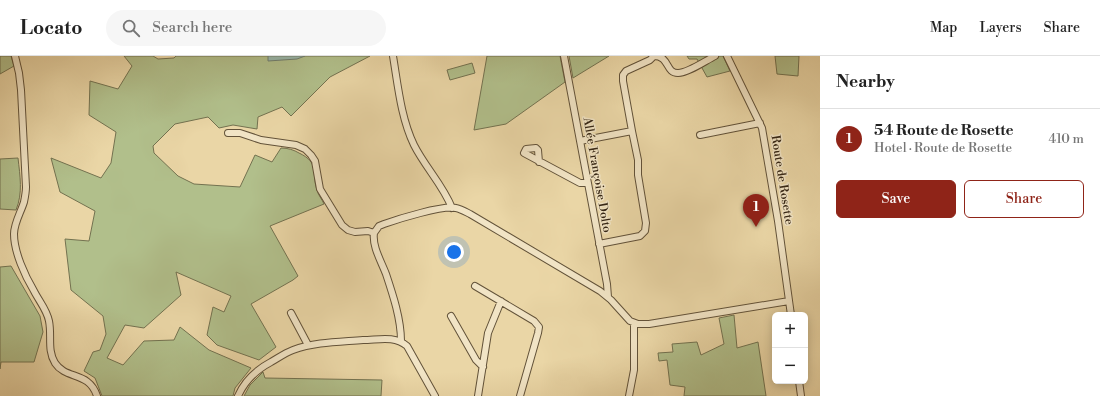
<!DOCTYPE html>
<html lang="en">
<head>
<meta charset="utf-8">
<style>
	body { margin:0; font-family:"Libre Bodoni",serif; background:#f6f6f6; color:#222 }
	.controls { position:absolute; right:12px; bottom:12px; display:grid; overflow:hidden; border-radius:6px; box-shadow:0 2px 10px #0003 }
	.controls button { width:36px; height:36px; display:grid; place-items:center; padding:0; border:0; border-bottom:1px solid #e0e0e0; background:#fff; color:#222; font:20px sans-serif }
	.you { position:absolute; left:454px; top:196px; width:14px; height:14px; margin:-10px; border:3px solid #fff; border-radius:50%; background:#1a73e8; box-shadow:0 0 0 6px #1a73e833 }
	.badge { display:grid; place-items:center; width:26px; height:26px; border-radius:50%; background:#8f2418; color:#fff; font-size:13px; font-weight:700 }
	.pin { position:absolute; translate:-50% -33px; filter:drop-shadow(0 1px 2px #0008) }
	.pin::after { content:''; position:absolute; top:21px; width:14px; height:12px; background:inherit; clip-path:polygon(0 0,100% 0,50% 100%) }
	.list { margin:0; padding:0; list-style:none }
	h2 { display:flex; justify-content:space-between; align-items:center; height:52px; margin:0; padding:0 16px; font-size:17px }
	h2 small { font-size:13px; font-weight:400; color:#767676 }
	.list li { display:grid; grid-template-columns:26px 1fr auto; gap:12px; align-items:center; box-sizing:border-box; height:60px; padding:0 16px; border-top:1px solid #e0e0e0 }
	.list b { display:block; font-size:15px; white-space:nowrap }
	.list p { margin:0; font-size:13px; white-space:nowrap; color:#767676 }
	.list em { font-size:13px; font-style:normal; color:#767676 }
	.actions { display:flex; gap:8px; padding:12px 16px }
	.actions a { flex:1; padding:9px 0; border:1px solid #8f2418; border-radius:6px; text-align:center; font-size:14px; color:#8f2418 }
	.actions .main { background:#8f2418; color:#fff }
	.icon { flex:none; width:22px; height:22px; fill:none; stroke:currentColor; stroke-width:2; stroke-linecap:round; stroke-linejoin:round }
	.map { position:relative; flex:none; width:820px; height:340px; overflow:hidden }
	header { display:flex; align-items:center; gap:24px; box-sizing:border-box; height:56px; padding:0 20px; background:#fff; border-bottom:1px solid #e0e0e0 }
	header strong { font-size:19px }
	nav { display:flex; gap:22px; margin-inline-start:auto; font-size:14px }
	.search { width:280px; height:36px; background:#f6f6f6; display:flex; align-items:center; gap:10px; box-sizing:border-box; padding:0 14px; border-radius:22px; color:#767676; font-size:15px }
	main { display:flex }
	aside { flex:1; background:#fff }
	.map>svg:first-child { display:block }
	.green { fill:#b1bf8b; stroke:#737250 }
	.water { fill:#98b8ad; stroke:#707e70 }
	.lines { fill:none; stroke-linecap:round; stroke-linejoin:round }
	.minor-casing { stroke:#625239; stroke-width:8 }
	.minor { stroke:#f1e4c5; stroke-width:6 }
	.labels { text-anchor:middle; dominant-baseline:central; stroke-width:3; stroke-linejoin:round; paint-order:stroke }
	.street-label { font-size:12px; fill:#352615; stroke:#f1e4c5 }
</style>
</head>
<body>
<header>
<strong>Locato</strong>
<div class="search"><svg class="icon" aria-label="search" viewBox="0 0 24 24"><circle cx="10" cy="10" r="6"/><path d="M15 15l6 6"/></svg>Search here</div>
<nav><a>Map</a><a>Layers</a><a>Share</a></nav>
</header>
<main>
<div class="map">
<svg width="820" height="340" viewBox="0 0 820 340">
	<rect width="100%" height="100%" fill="#ead6a6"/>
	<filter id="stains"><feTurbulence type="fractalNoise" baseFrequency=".005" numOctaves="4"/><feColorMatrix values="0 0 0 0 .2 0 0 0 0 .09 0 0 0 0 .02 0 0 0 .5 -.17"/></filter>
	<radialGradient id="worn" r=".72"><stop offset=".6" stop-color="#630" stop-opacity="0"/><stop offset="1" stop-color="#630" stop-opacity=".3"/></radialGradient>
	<!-- green -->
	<path class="green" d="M 0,0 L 11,0 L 14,10 L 0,18 Z
		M 124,0 L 153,0 L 158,3 L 174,2 L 176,0 L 370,0 L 330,21 L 291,60 L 282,51 L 258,61 L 257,73 L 233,69 L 219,72 L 208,61 L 175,68 L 153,90 L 154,97 L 178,120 L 194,128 L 240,131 L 255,99 L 272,106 L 281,92 C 288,92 294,94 299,97 C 320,107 311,116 317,134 C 318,139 322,143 324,148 L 270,170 L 298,220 L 293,224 L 251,248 L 276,291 L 259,304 L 217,289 L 207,279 L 213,251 L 224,256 L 231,240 L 176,216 L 181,239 L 144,272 L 125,269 L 107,302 L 123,309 L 144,285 L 174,284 L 180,271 L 209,294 L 251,312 L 235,332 L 233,340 L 102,340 L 95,322 L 84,315 L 93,296 L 100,294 L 106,278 L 103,260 L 71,234 L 65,183 L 89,185 L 95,155 L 60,136 L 51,102 L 101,122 L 111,107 L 116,76 L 89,59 L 90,25 L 118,33 L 132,10 Z
		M 487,0 L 560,0 L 565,26 L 506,68 L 474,74 Z
		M 569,0 L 609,0 L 573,22 Z
		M 687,0 L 723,0 L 730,15 L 707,21 L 697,3 L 689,3 Z
		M 775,0 L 799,0 L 798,20 L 777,18 Z
		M 472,7 L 475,17 L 450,24 L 447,14 Z
		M 18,102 C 20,120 23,137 16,154 L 0,153 L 0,103 Z
		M 11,210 L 40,260 L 43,276 L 34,306 L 1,306 L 0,313 L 0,211 Z
		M 734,259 L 737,292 L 758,286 L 766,340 L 684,340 L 685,331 L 670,329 L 667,304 L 659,305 L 658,297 L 673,296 L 672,288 L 697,286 L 701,299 L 724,288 L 719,262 Z
		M 263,316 L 265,322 L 382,324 L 381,340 L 244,340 L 250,329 Z"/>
	<!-- water -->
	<path class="water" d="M 268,0 L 305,0 L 297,3 L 268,5 Z"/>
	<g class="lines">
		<!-- minor casing -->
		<g class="minor-casing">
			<path id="minor" d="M 15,0 L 19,17 L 21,34 L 26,131 C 26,136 25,141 24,146 C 21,156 14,167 14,178 C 14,196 25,220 34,235 C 39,245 47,254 49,265 C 52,280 47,294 55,307 C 66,324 89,315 97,340
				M 393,0 C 398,30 401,62 414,89 C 425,111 443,129 452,152
				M 564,0 L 607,228 L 608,241
				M 727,0 L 762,72 L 778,165 L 791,259
				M 632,75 L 623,25 L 623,19 L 626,15 L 650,4 L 654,0 C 670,0 665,17 678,17 C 688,17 705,5 715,0
				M 228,77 L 240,77 L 261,84 L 296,89 L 305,93 L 311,99 L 315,105 L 320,133 L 342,169 L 348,174 L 355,176 L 368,175 L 374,177
				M 700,79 L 760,67
				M 580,85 L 632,75 L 638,104 L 638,119 L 646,167 L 645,175 L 640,180 L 599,188
				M 539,106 L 538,94 L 536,92 L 526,93 L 524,97 L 580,127 L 587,127
				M 475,230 L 534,265 L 539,271 L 538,277 L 520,340
				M 291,257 L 308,289
				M 451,260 L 476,304 L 483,311
				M 401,285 C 401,263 393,239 386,218 C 381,205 372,190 374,177 L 379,170 L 384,168 C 398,163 443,149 456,152 C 461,153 466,156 470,158 L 600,235 L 611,244 L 630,265 L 638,268 L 649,268 L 789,245
				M 799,325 L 801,340
				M 238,340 C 245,324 256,314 271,306 C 278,302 285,297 293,294 C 315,286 339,286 363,284 C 378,284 394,279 407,290 L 435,340
				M 478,340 L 488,277 L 501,245
				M 629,340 L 634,314 L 634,267"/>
		</g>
		<!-- minor -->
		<use href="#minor" class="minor"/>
	</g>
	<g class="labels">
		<!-- street labels -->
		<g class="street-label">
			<text transform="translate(597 119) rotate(80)">Allée Françoise Dolto</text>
			<text transform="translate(782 124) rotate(81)">Route de Rosette</text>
		</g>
	</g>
	<rect width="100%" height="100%" filter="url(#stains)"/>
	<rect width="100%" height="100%" fill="url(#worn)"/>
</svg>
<div class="controls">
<button>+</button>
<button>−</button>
</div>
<div class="you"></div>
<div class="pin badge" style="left:756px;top:171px">1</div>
</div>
<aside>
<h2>Nearby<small></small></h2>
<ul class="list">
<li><span class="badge">1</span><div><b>54 Route de Rosette</b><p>Hotel · Route de Rosette</p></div><em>410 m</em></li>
</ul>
<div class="actions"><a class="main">Save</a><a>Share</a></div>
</aside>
</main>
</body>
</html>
